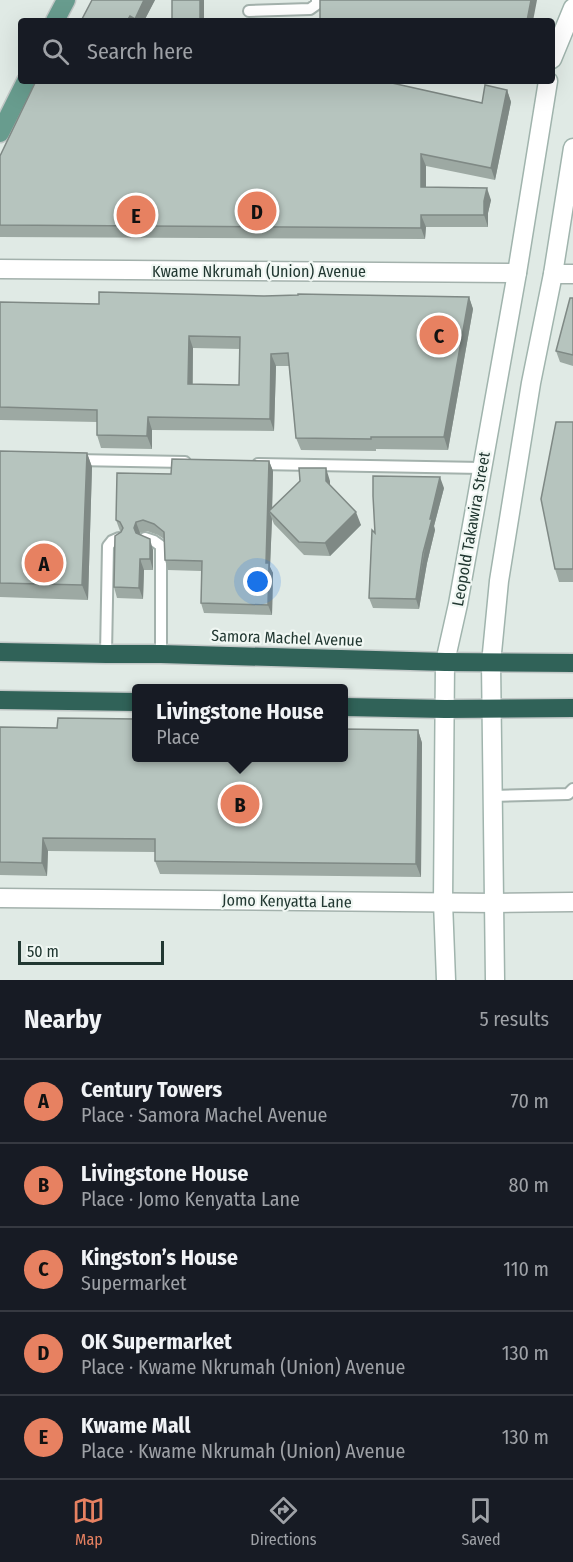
<!DOCTYPE html>
<html lang="en">
<head>
<meta charset="utf-8">
<style>
	body { margin:0; font-family:"Fira Sans Condensed",sans-serif; background:#242831; color:#f1f3f6 }
	.scale { position:absolute; left:18px; bottom:15px; width:146px; box-sizing:border-box; padding-left:6px; border:3px solid #223832; border-top:0; font-size:16px; line-height:21px; white-space:nowrap; color:#223832; -webkit-text-stroke:4px #f0f7f3; paint-order:stroke }
	.you { position:absolute; left:258px; top:582px; width:21px; height:21px; margin:-15px; border:4px solid #fff; border-radius:50%; background:#1a73e8; box-shadow:0 0 0 9px #1a73e833 }
	.badge { display:grid; place-items:center; width:39px; height:39px; border-radius:50%; background:#e78161; color:#111; font-size:20px; font-weight:700 }
	.pin { position:absolute; translate:-50% -50%; border:3px solid #fff; box-shadow:0 2px 6px #0006 }
	.popup { position:absolute; left:132px; top:684px; width:216px; height:78px; box-sizing:border-box; display:grid; place-content:center; border-radius:6px; background:#171b24; filter:drop-shadow(0 2px 4px #0005); font-size:20px; white-space:nowrap; color:#9ea1a6 }
	.popup b { font-size:22px; color:#f1f3f6 }
	.popup::after { content:''; position:absolute; left:50%; top:100%; margin-left:-12px; border:12px solid transparent; border-top-color:#171b24 }
	.list { margin:0; padding:0; list-style:none }
	h2 { display:flex; justify-content:space-between; align-items:center; height:78px; margin:0; padding:0 24px; font-size:26px }
	h2 small { font-size:20px; font-weight:400; color:#9ea1a6 }
	.list li { display:grid; grid-template-columns:39px 1fr auto; gap:18px; align-items:center; box-sizing:border-box; height:84px; padding:0 24px; border-top:2px solid #363941 }
	.list b { display:block; font-size:22px; white-space:nowrap }
	.list p { margin:0; font-size:20px; white-space:nowrap; color:#9ea1a6 }
	.list em { font-size:20px; font-style:normal; color:#9ea1a6 }
	.icon { flex:none; width:33px; height:33px; fill:none; stroke:currentColor; stroke-width:2; stroke-linecap:round; stroke-linejoin:round }
	.map { position:relative; flex:none; width:573px; height:980px; overflow:hidden }
	.search { position:absolute; background:#171b24; box-shadow:0 6px 24px #0002; left:18px; right:18px; top:18px; height:66px; display:flex; align-items:center; gap:15px; box-sizing:border-box; padding:0 21px; border-radius:6px; color:#9ea1a6; font-size:22px }
	.sheet { height:498px; background:#171b24 }
	nav { display:flex; justify-content:space-around; align-items:center; box-sizing:border-box; height:84px; border-top:2px solid #363941; background:#171b24; font-size:16px; color:#9ea1a6 }
	nav a { display:grid; justify-items:center; gap:3px }
	nav .on { color:#e78161 }
	.map>svg:first-child { display:block }
	.lines { fill:none; stroke-linecap:round; stroke-linejoin:round }
	.lane-casing { stroke:#a3b1ac; stroke-width:14 }
	.street-casing { stroke:#a3b1ac; stroke-width:21 }
	.secondary-casing { stroke:#a0b4ad; stroke-width:21 }
	.primary-casing { stroke:#c1c7c6; stroke-width:21 }
	.highway-casing { stroke:#c1c7c6; stroke-width:21 }
	.lane { stroke:#fff; stroke-width:10 }
	.street { stroke:#fff; stroke-width:18 }
	.secondary { stroke:#fff; stroke-width:18 }
	.primary { stroke:#689c8e; stroke-width:18 }
	.highway { stroke:#306258; stroke-width:18 }
	.wall { fill:#9da9a3; fill-rule:evenodd }
	.shaded-wall { fill:#7f8985 }
	.building { fill:#b6c4be; stroke:#7f8985; stroke-width:1.5; fill-rule:evenodd }
	.labels { text-anchor:middle; dominant-baseline:central; stroke-width:4.5; stroke-linejoin:round; paint-order:stroke }
	.street-label { font-size:16px; fill:#223832; stroke:#f0f7f3 }
</style>
</head>
<body>
<div class="map">
<svg width="573" height="980" viewBox="0 0 573 980">
	<rect width="100%" height="100%" fill="#e0eae5"/>
	<g class="lines">
		<!-- lane casing -->
		<g class="lane-casing">
			<path id="lane" d="M 249,11 L 310,9 L 317,4 L 317,0
				M 75,460 L 185,462
				M 258,464 L 482,468
				M 145,538 L 154,541 L 161,546 L 161,654
				M 106,654 L 108,546 L 112,541 L 119,538
				M 492,796 L 568,794 L 573,789"/>
		</g>
		<!-- street casing -->
		<g class="street-casing">
			<path id="street" d="M 0,269 L 517,273
				M 553,274 L 573,274
				M 0,898 L 494,903 L 573,902"/>
		</g>
		<!-- secondary casing -->
		<g class="secondary-casing">
			<path id="secondary" d="M 552,59 L 573,8
				M 446,980 L 443,902 L 445,662 L 458,604 L 517,273 L 548,81
				M 495,980 L 491,663 L 499,581 L 531,383 L 553,274 L 573,148"/>
		</g>
		<!-- primary casing -->
		<g class="primary-casing">
			<path id="primary" d="M 55,21 L 66,0
				M 0,133 L 26,81"/>
		</g>
		<!-- highway casing -->
		<g class="highway-casing">
			<path id="highway" d="M 0,652 L 106,654 L 161,654 L 445,662 L 573,663
				M 0,700 L 136,702
				M 344,707 L 445,709 L 573,708"/>
		</g>
		<!-- lane -->
		<use href="#lane" class="lane"/>
		<!-- street -->
		<use href="#street" class="street"/>
		<!-- secondary -->
		<use href="#secondary" class="secondary"/>
		<!-- primary -->
		<use href="#primary" class="primary"/>
		<!-- highway -->
		<use href="#highway" class="highway"/>
	</g>
	<!-- wall -->
	<path class="wall" d="M 92,0 L 155,0 L 144,21 L 81,21 Z
		M 36,81 L 96,81 L 95,82 L 482,103 L 507,90 L 511,102 L 495,180 L 426,166 L 426,187 L 491,200 L 488,213 L 488,227 L 426,227 L 425,239 L 0,237 L 0,156 Z
		M 264,296 L 469,297 L 473,309 L 448,450 L 376,449 L 376,451 L 301,450 L 296,438 L 289,366 L 276,366 L 274,431 L 152,430 L 152,449 L 101,448 L 97,435 L 97,422 L 0,420 L 0,302 L 99,304 ZM 193,348 L 240,349 L 239,385 L 193,384 Z
		M 573,298 L 573,366 L 560,362 L 556,351 Z
		M 573,422 L 573,582 L 559,582 L 555,569 Z
		M 0,451 L 87,453 L 92,467 L 88,600 L 0,597 Z
		M 269,461 L 273,471 L 272,508 L 330,481 L 330,486 L 361,525 L 330,556 L 304,555 L 274,524 L 272,519 L 270,567 L 273,573 L 272,615 L 204,613 L 201,603 L 201,571 L 168,570 L 165,560 L 164,539 L 158,535 L 147,531 L 140,533 L 139,534 L 153,550 L 153,570 L 144,570 L 143,599 L 117,598 L 114,587 L 121,531 L 120,531 L 116,520 L 171,474 Z
		M 444,488 L 434,526 L 435,530 L 427,563 L 419,609 L 373,608 L 369,598 L 375,533 Z
		M 0,727 L 136,758 L 418,730 L 422,743 L 421,877 L 160,874 L 155,861 L 155,852 L 48,851 L 47,876 L 0,875 Z"/>
	<!-- shaded-wall -->
	<path class="shaded-wall" d="M 144,0 L 155,0 L 144,21 L 136,21 L 135,19 Z
		M 200,0 L 204,0 L 204,21 L 200,21 Z
		M 531,0 L 537,0 L 533,21 L 527,21 Z
		M 507,90 L 511,102 L 495,180 L 491,168 Z
		M 421,154 L 426,166 L 426,199 L 421,187 Z
		M 487,188 L 491,200 L 488,213 L 488,227 L 484,215 L 484,201 Z
		M 421,215 L 426,227 L 425,239 L 421,228 Z
		M 469,297 L 473,309 L 448,450 L 444,437 Z
		M 189,336 L 193,348 L 192,396 L 188,384 Z
		M 271,354 L 276,366 L 274,431 L 270,419 Z
		M 148,417 L 152,430 L 152,449 L 147,436 Z
		M 87,453 L 92,467 L 88,600 L 82,585 Z
		M 269,461 L 273,471 L 272,514 L 269,511 L 272,519 L 270,567 L 273,573 L 272,615 L 268,605 L 266,563 Z
		M 326,468 L 330,481 L 330,494 L 326,481 Z
		M 440,477 L 444,488 L 434,526 L 435,530 L 427,563 L 419,609 L 416,599 L 430,519 Z
		M 356,512 L 361,525 L 330,556 L 325,543 Z
		M 136,522 L 140,533 L 138,539 L 134,528 Z
		M 150,539 L 153,550 L 153,570 L 150,559 Z
		M 140,559 L 144,570 L 143,599 L 139,588 Z
		M 418,730 L 422,743 L 421,877 L 416,864 Z
		M 43,838 L 48,851 L 47,876 L 42,863 Z"/>
	<!-- building -->
	<path class="building" d="M 92,0 L 144,0 L 135,19 L 130,16 L 127,21 L 81,21 Z
		M 172,0 L 200,0 L 200,20 L 320,20 L 320,0 L 531,0 L 527,21 L 172,21 Z
		M 36,81 L 173,83 L 173,81 L 383,81 L 482,103 L 485,85 L 507,90 L 491,168 L 421,154 L 421,187 L 487,188 L 484,201 L 484,215 L 421,215 L 421,228 L 0,225 L 0,156 Z
		M 99,292 L 264,296 L 298,295 L 298,294 L 469,297 L 444,437 L 371,437 L 371,439 L 296,438 L 288,353 L 271,354 L 270,419 L 148,417 L 147,436 L 97,435 L 97,410 L 0,407 L 0,302 L 99,304 ZM 189,336 L 240,337 L 239,385 L 188,384 Z
		M 570,298 L 573,298 L 573,355 L 556,351 Z
		M 556,422 L 573,422 L 573,569 L 555,569 L 541,499 Z
		M 0,451 L 87,453 L 82,585 L 0,583 Z
		M 172,459 L 269,461 L 266,563 L 269,563 L 268,605 L 201,603 L 202,561 L 165,560 L 164,532 L 154,524 L 143,520 L 136,522 L 134,528 L 136,533 L 150,539 L 150,559 L 140,559 L 139,588 L 114,587 L 115,536 L 121,532 L 123,528 L 120,522 L 116,520 L 117,473 L 171,474 Z
		M 299,468 L 326,468 L 326,481 L 356,512 L 325,543 L 299,542 L 269,511 L 300,481 Z
		M 373,476 L 440,477 L 430,519 L 432,519 L 423,553 L 416,599 L 369,598 L 372,530 L 375,533 L 373,496 Z
		M 58,718 L 136,719 L 136,758 L 344,758 L 344,729 L 418,730 L 416,864 L 155,861 L 155,839 L 43,838 L 42,863 L 0,862 L 0,727 L 57,728 Z"/>
	<g class="labels">
		<!-- street labels -->
		<g class="street-label">
			<text x="259" y="271">Kwame Nkrumah (Union) Avenue</text>
			<text transform="translate(471 529) rotate(-80)">Leopold Takawira Street</text>
			<text transform="translate(287 638) rotate(2)">Samora Machel Avenue</text>
			<text transform="translate(287 901) rotate(1)">Jomo Kenyatta Lane</text>
		</g>
	</g>
</svg>
<div class="scale">50 m</div>
<div class="you"></div>
<div class="pin badge" style="left:44px;top:563px">A</div>
<div class="pin badge" style="left:240px;top:804px">B</div>
<div class="popup"><b>Livingstone House</b>Place</div>
<div class="pin badge" style="left:439px;top:335px">C</div>
<div class="pin badge" style="left:257px;top:211px">D</div>
<div class="pin badge" style="left:136px;top:215px">E</div>
<div class="search"><svg class="icon" aria-label="search" viewBox="0 0 24 24"><circle cx="10" cy="10" r="6"/><path d="M15 15l6 6"/></svg>Search here</div>
</div>
<section class="sheet">
<h2>Nearby<small>5 results</small></h2>
<ul class="list">
<li><span class="badge">A</span><div><b>Century Towers</b><p>Place · Samora Machel Avenue</p></div><em>70 m</em></li>
<li><span class="badge">B</span><div><b>Livingstone House</b><p>Place · Jomo Kenyatta Lane</p></div><em>80 m</em></li>
<li><span class="badge">C</span><div><b>Kingston’s House</b><p>Supermarket</p></div><em>110 m</em></li>
<li><span class="badge">D</span><div><b>OK Supermarket</b><p>Place · Kwame Nkrumah (Union) Avenue</p></div><em>130 m</em></li>
<li><span class="badge">E</span><div><b>Kwame Mall</b><p>Place · Kwame Nkrumah (Union) Avenue</p></div><em>130 m</em></li>
</ul>
</section>
<nav>
<a class="on"><svg class="icon" aria-label="map" viewBox="0 0 24 24"><path d="M3 6l6-2 6 2 6-2v14l-6 2-6-2-6 2zM9 4v14M15 6v14"/></svg>Map</a>
<a><svg class="icon" aria-label="directions" viewBox="0 0 24 24"><path d="M12 3l9 9-9 9-9-9zM9 14v-3h6M13 9l2 2-2 2"/></svg>Directions</a>
<a><svg class="icon" aria-label="saved" viewBox="0 0 24 24"><path d="M7 4h10v16l-5-4-5 4z"/></svg>Saved</a>
</nav>
</body>
</html>
